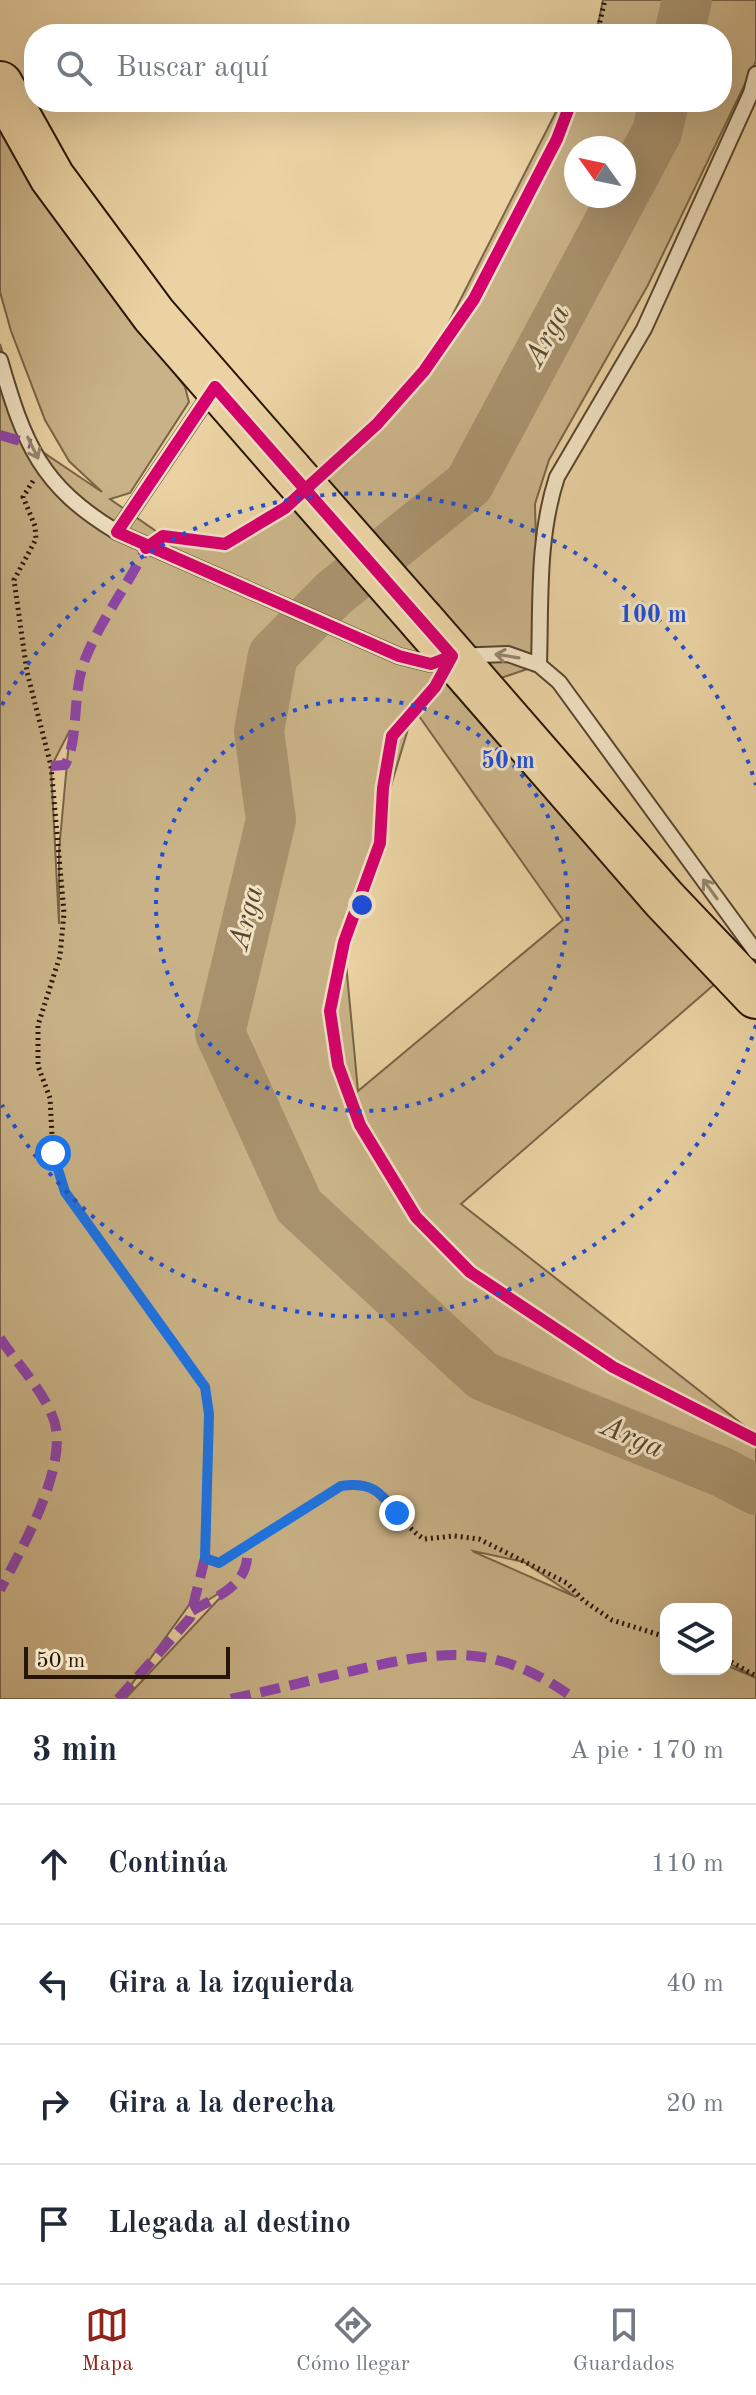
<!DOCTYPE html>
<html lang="es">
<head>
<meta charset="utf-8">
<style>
	body { margin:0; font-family:"Old Standard TT",serif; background:#f6f6f7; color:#1f2937 }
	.controls { position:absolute; right:24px; bottom:24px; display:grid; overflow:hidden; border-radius:16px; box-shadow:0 8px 32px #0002 }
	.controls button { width:72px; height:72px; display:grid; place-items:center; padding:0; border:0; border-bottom:2px solid #e0e1e3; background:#fff; color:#1f2937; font:40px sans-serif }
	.compass { position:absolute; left:564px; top:136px; width:72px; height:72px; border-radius:50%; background:#fff; box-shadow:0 8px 32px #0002; rotate:303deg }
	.scale { position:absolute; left:24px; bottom:20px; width:206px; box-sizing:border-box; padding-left:8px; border:4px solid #271506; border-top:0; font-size:22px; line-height:28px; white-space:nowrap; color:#271506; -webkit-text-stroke:6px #f1e2c3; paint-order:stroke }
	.stop { position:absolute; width:24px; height:24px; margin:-18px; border:6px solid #1a73e8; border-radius:50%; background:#fff }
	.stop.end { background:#1a73e8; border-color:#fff; box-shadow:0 2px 8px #0008 }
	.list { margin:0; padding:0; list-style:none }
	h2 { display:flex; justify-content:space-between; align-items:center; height:104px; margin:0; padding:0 32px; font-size:34px }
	h2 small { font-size:26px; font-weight:400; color:#747a83 }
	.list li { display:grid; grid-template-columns:52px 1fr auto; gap:24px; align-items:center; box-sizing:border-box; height:120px; padding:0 32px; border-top:2px solid #e0e1e3 }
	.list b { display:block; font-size:30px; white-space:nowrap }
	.list em { font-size:26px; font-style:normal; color:#747a83 }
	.icon { flex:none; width:44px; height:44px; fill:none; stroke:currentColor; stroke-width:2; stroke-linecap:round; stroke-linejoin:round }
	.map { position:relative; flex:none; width:756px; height:1699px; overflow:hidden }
	.search { position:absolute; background:#fff; box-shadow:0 8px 32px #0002; left:24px; right:24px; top:24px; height:88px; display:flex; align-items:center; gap:20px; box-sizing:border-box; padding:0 28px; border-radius:32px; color:#747a83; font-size:30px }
	.sheet { height:584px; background:#fff }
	nav { display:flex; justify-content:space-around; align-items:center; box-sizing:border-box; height:112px; border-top:2px solid #e0e1e3; background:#fff; font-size:22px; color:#747a83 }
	nav a { display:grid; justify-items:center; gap:4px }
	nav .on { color:#8f2418 }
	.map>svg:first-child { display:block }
	.green { fill:#c9b287; stroke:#786446; stroke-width:2; fill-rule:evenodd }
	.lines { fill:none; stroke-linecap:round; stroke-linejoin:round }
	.river { stroke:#a8926d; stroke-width:50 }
	.service-casing { stroke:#58442d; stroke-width:18 }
	.trunk-casing { stroke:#271506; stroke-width:48 }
	.path { stroke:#271506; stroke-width:5; stroke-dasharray:2 4; stroke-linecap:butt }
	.service { stroke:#f1e2c3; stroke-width:14 }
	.trunk { stroke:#ead2a2; stroke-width:44 }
	.trunk-bridge-casing { stroke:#271506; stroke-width:48; stroke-linecap:butt }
	.trunk-bridge { stroke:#ead2a2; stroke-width:44 }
	.quiet { stroke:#8e44ad; stroke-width:10; stroke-dasharray:20 10; stroke-linecap:butt }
	.cycleway-casing { stroke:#f1e2c3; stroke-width:17 }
	.cycleway { stroke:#d6006c; stroke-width:12 }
	.oneway { stroke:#96866e }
	.route { stroke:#1a73e8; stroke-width:10 }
	.ring { fill:none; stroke:#1d4ed8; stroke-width:4; stroke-dasharray:4 8 }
	.labels { text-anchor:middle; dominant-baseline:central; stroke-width:6; stroke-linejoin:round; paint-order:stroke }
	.water-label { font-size:30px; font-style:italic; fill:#5b472f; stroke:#f1e2c3 }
	.centre { fill:#1d4ed8; stroke:#f1e2c3; stroke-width:4 }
	.ring-label { font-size:24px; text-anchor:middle; font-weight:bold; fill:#1d4ed8; stroke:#f1e2c3; stroke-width:6; stroke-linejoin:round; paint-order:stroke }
</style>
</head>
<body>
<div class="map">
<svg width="756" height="1699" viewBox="0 0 756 1699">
	<rect width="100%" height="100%" fill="#ead2a2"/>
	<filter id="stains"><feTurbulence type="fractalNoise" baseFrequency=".0025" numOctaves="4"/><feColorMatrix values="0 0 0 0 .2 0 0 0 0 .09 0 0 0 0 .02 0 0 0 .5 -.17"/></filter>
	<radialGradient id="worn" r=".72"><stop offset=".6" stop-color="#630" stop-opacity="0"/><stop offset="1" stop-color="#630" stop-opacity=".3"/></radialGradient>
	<!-- green -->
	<path class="green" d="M 603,0 L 756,0 L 756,61 L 648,285 L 549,460 L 535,504 L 539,665 L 460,692 L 731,970 L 461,1204 L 756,1435 L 756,1677 L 726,1662 L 726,1609 L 666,1609 L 666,1636 L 661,1635 L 666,1638 L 666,1669 L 726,1669 L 726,1665 L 756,1678 L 756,1699 L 125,1699 L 232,1585 L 202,1604 L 192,1601 L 121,1699 L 0,1699 L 0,344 L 31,444 L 102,492 L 69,461 L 45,420 L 11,331 L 0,292 L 0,127 L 56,216 L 185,387 L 189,402 L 130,493 L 110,499 L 163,536 L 225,544 L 285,508 L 377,424 L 424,371 L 561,102 L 722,102 L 722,34 L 596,34 ZM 576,148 L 624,148 L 624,196 L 576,196 ZM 414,709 L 563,920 L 358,1091 L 344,942 ZM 70,730 L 59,851 L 59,924 L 51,767 ZM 473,1551 L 524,1562 L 576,1597 L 474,1552 Z"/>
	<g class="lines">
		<!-- river -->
		<path class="river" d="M 679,34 L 687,0
			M 624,194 L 657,132 L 664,102
			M 623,196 L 469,484 L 333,594 L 273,655 L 259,731 L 271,820 L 220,1033 L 299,1206 L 483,1376 L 722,1472 L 756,1490"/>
		<!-- service casing -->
		<g class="service-casing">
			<path id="service" d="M 0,360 C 24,443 40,486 117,532 L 399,656 L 431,664 L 452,656 L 508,654 L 539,665 L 559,682 L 756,952
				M 117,532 L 213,390
				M 539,665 C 541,602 537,538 557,477 L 644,329 L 751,93 L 756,74"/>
		</g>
		<!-- trunk casing -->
		<g class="trunk-casing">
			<path id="trunk" d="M 0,84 L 52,177 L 154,315 L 290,471
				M 422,621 L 664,899 L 756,996"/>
		</g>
		<!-- path -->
		<path class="path" d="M 597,34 L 605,0
			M 329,467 L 377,424 L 424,371 L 474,299 L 557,139 L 571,102
			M 33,481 L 23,497 L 35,526 L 36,539 L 14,580 L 27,672 L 51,766 L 64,913 L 60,956 L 38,1025 L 38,1066 L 50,1098 L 53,1153 L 65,1192 L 205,1387 L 209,1414 L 205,1558 L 219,1563 L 341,1486 C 393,1479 388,1516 424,1539 L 454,1536 L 479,1539 L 567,1583 L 584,1601 L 612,1620 L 666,1637
			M 187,539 L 225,544 L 280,511
			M 434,688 L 392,736 L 383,788 L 380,843 L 344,942 L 330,1011 L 338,1065 L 360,1125 L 416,1217 L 470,1272 L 613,1367 L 756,1440
			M 726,1659 L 756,1676"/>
		<!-- service -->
		<use href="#service" class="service"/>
		<!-- trunk -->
		<use href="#trunk" class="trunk"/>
		<!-- trunk-bridge casing -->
		<g class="trunk-bridge-casing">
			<path id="trunk-bridge" d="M 290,471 L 422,621"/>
		</g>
		<!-- trunk-bridge -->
		<use href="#trunk-bridge" class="trunk-bridge"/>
		<!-- quiet -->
		<path class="quiet" d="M 0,435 L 31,444
			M 51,766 L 65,765 C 79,740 72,695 84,662 C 99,622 127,587 146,548
			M 0,1338 C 16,1362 41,1388 52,1415 C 73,1460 21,1550 0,1590
			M 192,1611 C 219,1595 251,1585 247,1547
			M 118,1699 L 190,1618 L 205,1558
			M 231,1699 C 272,1690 312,1680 352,1671 C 443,1650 495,1641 575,1699"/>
		<!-- cycleway casing -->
		<g class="cycleway-casing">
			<path id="cycleway" d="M 215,387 L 452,656 L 431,664 L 399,656 L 117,532 Z
				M 146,548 L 163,536 L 225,544 L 285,508 L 377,424 L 424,371 L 474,299 L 557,139 L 571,102
				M 452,656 L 435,687 L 392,736 L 383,788 L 380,843 L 344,942 L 330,1011 L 338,1065 L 360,1125 L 416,1217 L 470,1272 L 613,1367 L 756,1440"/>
		</g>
		<!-- cycleway -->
		<use href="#cycleway" class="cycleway"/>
	</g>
	<!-- one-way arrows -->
	<defs><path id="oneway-shaft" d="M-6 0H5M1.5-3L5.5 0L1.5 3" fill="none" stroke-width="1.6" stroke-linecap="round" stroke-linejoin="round" transform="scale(2)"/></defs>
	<g class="oneway">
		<use href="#oneway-shaft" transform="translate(33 448) rotate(64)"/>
		<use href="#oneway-shaft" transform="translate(507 656) rotate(-171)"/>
		<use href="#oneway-shaft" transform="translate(710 889) rotate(-126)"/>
	</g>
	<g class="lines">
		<!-- route -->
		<path class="route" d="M 53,1153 L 65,1192 L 205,1387 L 209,1414 L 205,1558 L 219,1563 L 341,1486 C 370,1482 379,1490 397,1513"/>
	</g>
	<!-- distance rings -->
	<g class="ring">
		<circle cx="362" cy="905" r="206"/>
		<path d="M756 1025A412 412 0 0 1 2 1105M2 705A412 412 0 0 1 756 785"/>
	</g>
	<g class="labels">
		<!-- water labels -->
		<g class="water-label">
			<text transform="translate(548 336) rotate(-62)">Arga</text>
			<text transform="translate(247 918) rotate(-76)">Arga</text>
			<text transform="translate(632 1438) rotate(23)">Arga</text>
		</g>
	</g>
	<circle cx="362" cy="905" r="12" class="centre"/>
	<g class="ring-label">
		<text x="653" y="622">100 m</text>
		<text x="508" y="768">50 m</text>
	</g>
	<rect width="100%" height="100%" filter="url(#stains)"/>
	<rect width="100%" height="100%" fill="url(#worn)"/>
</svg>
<div class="controls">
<button><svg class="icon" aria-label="layers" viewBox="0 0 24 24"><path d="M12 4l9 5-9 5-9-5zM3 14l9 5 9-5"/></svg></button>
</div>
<svg class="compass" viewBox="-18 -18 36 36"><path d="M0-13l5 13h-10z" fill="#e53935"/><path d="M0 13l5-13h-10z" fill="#747a83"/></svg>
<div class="scale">50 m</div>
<div class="stop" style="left:53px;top:1153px"></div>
<div class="stop end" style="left:397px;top:1513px"></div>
<div class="search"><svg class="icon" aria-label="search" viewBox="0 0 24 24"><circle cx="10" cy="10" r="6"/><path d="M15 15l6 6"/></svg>Buscar aquí</div>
</div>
<section class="sheet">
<h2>3 min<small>A pie · 170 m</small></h2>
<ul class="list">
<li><svg class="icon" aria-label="ahead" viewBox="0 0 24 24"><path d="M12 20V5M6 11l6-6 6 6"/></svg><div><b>Continúa</b></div><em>110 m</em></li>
<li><svg class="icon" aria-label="left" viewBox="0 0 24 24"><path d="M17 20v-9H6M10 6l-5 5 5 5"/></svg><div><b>Gira a la izquierda</b></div><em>40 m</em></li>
<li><svg class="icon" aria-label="right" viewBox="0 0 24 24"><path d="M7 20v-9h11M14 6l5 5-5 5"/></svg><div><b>Gira a la derecha</b></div><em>20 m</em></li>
<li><svg class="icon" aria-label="arrive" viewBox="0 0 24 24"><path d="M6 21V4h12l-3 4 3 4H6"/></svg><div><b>Llegada al destino</b></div></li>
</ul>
</section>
<nav>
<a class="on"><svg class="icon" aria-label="map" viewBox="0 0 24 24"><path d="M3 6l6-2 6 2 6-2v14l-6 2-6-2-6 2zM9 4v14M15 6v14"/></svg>Mapa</a>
<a><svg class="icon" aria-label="directions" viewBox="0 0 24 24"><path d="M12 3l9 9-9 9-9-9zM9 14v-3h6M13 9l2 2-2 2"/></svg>Cómo llegar</a>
<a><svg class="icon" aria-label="saved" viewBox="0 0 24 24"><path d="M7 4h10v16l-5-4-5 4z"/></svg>Guardados</a>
</nav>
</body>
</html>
